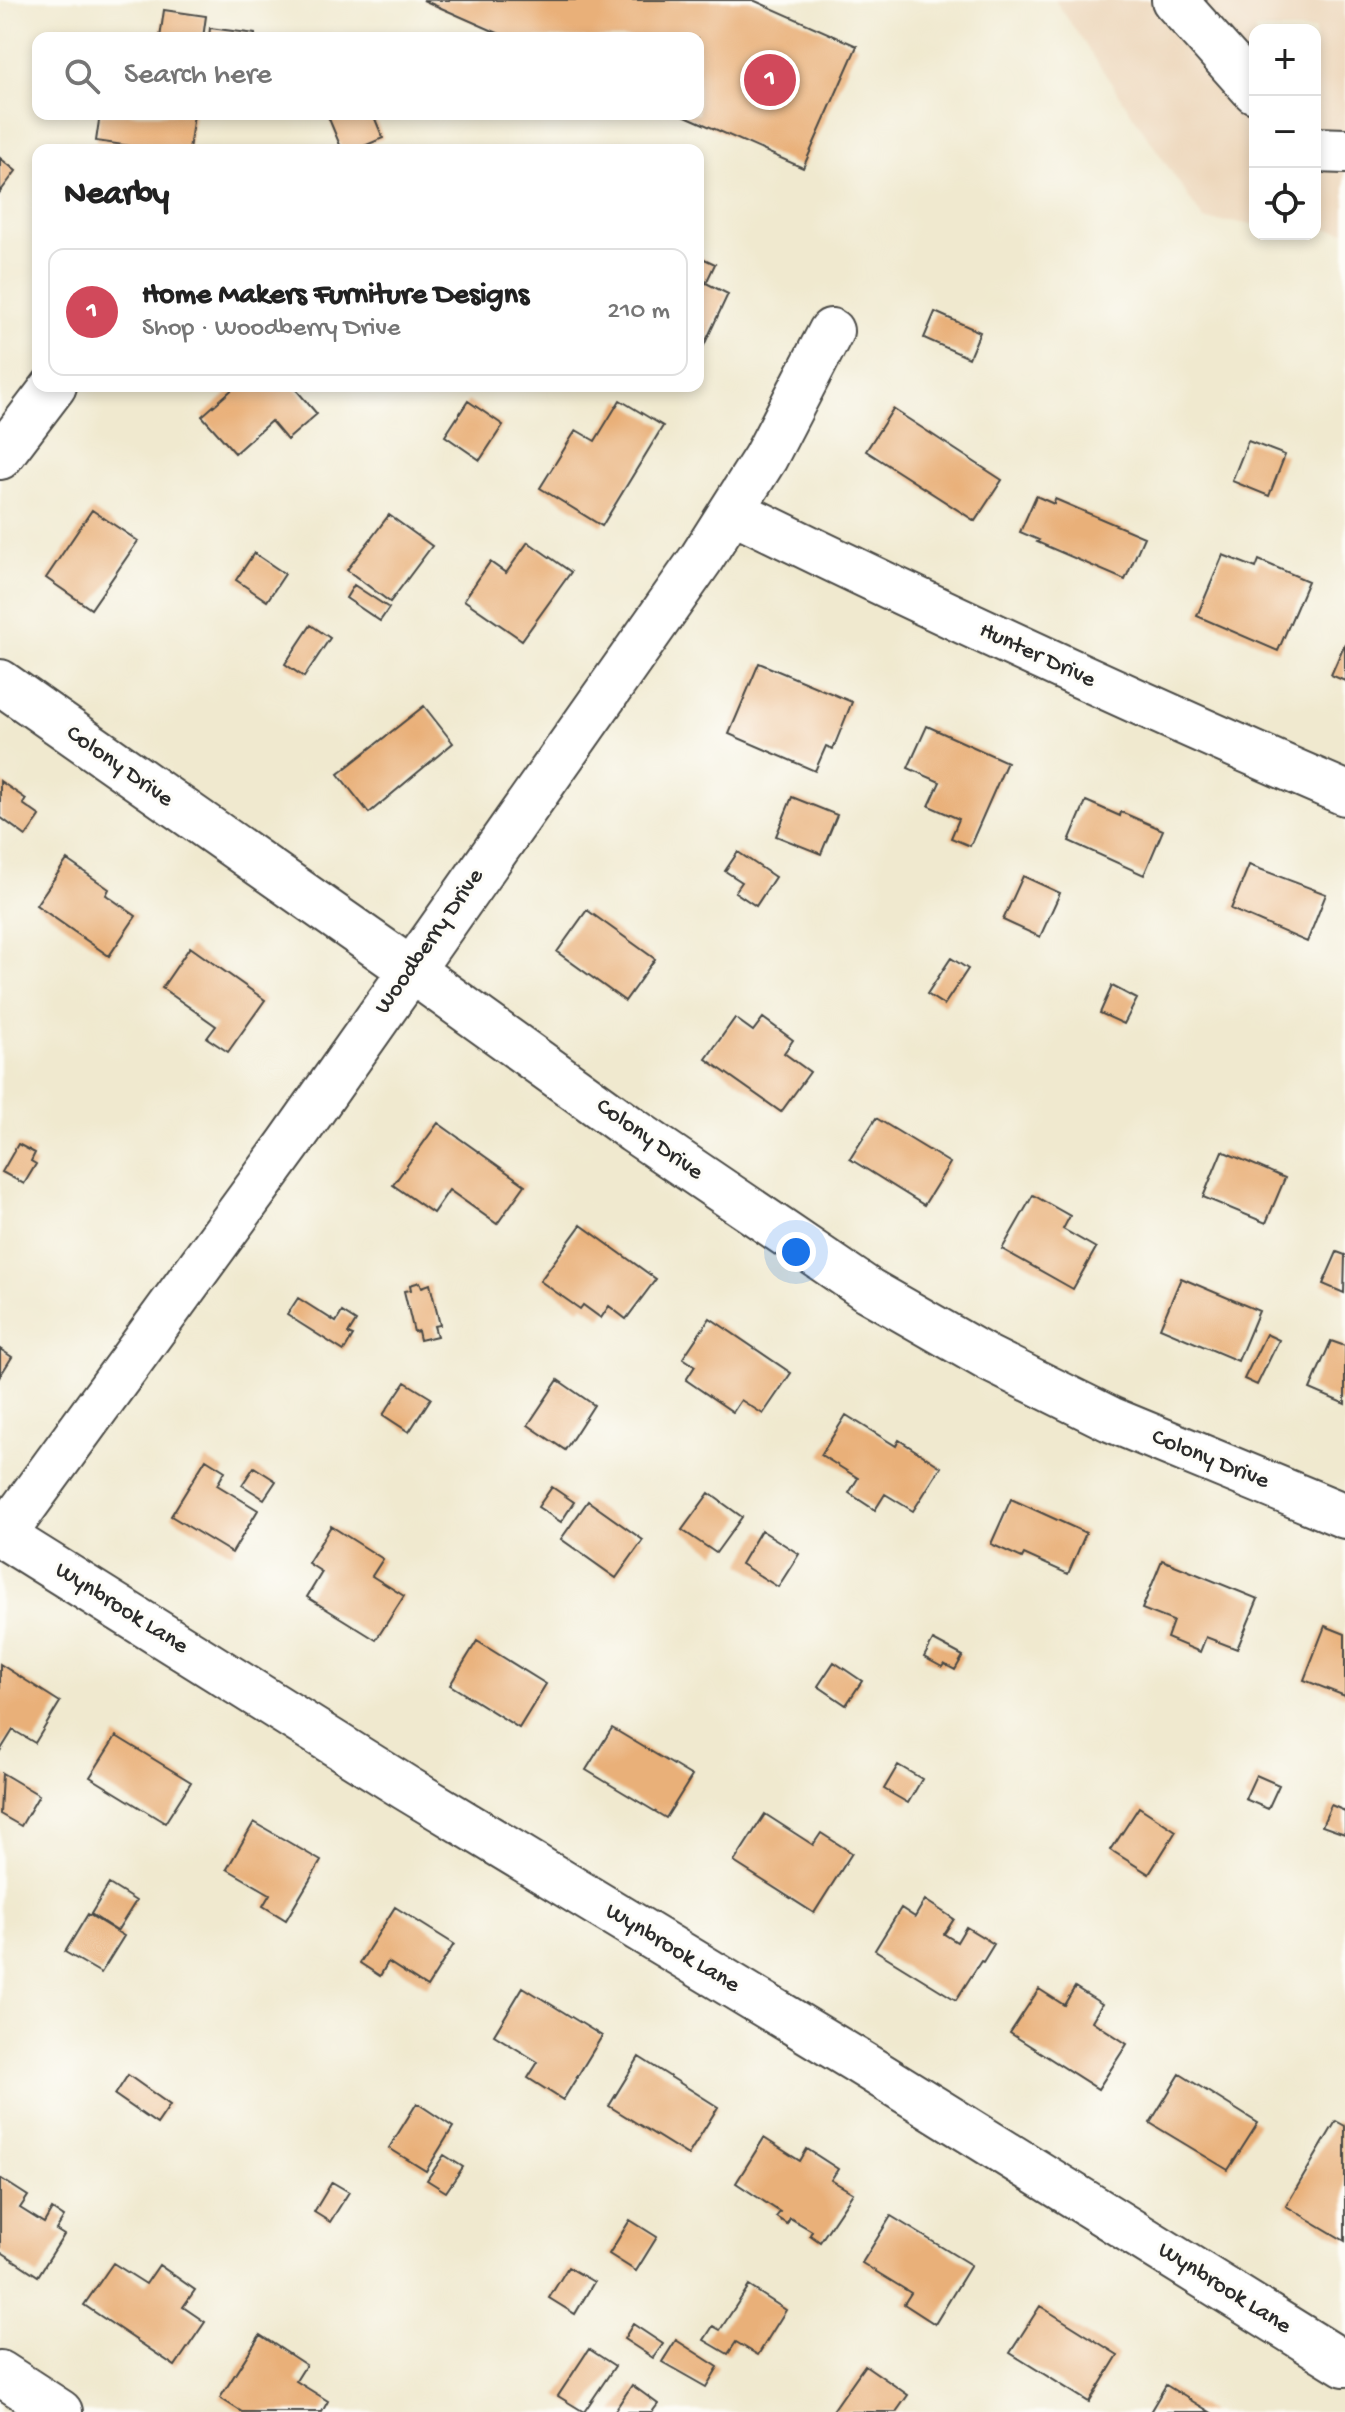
<!DOCTYPE html>
<html lang="en">
<head>
<meta charset="utf-8">
<style>
	body { margin:0; font-family:"Gochi Hand",sans-serif; background:#f2f2f2; color:#222 }
	.controls { position:absolute; right:24px; top:24px; display:grid; overflow:hidden; border-radius:16px; box-shadow:0 4px 12px #0003 }
	.controls button { width:72px; height:72px; display:grid; place-items:center; padding:0; border:0; border-bottom:2px solid #e0e0e0; background:#fff; color:#222; font:40px sans-serif }
	.you { position:absolute; left:796px; top:1252px; width:28px; height:28px; margin:-20px; border:6px solid #fff; border-radius:50%; background:#1a73e8; box-shadow:0 0 0 12px #1a73e833 }
	.badge { display:grid; place-items:center; width:52px; height:52px; border-radius:50%; background:#d1495b; color:#fff; font-size:26px; font-weight:700 }
	.pin { position:absolute; translate:-50% -50%; border:4px solid #fff; box-shadow:0 2px 8px #0006 }
	.list { margin:0; padding:0; list-style:none }
	h2 { display:flex; justify-content:space-between; align-items:center; height:104px; margin:0; padding:0 32px; font-size:34px }
	h2 small { font-size:26px; font-weight:400; color:#767676 }
	.list li { display:grid; grid-template-columns:52px 1fr auto; gap:24px; align-items:center; box-sizing:border-box; height:128px; margin:0 16px 16px; padding:0 16px; border:2px solid #e0e0e0; border-radius:16px }
	.list b { display:block; font-size:30px; white-space:nowrap }
	.list p { margin:0; font-size:26px; white-space:nowrap; color:#767676 }
	.list em { font-size:26px; font-style:normal; color:#767676 }
	.icon { flex:none; width:44px; height:44px; fill:none; stroke:currentColor; stroke-width:2; stroke-linecap:round; stroke-linejoin:round }
	.map { position:relative; flex:none; width:1345px; height:2412px; overflow:hidden }
	.search { position:absolute; background:#fff; box-shadow:0 4px 12px #0003; left:32px; top:32px; width:672px; height:88px; display:flex; align-items:center; gap:20px; box-sizing:border-box; padding:0 28px; border-radius:16px; color:#767676; font-size:30px }
	.panel { position:absolute; background:#fff; box-shadow:0 4px 12px #0003; left:32px; top:144px; width:672px; height:248px; border-radius:16px }
	.map>svg:first-child { display:block }
	.built { fill:#edd7bb }
	.building { fill:#e9b079 }
	.lines { fill:none; stroke-linecap:round; stroke-linejoin:round }
	.minor-casing { stroke:#494844; stroke-width:48 }
	.minor { stroke:#fff; stroke-width:44 }
	.labels { text-anchor:middle; dominant-baseline:central; stroke-width:6; stroke-linejoin:round; paint-order:stroke }
	.street-label { font-size:24px; fill:#2b2b2b; stroke:#fdfcf7 }
</style>
</head>
<body>
<div class="map">
<svg width="1345" height="2412" viewBox="0 0 1345 2412">
	<rect width="100%" height="100%" fill="#fdfcf7"/>
	<filter id="ink" filterUnits="userSpaceOnUse"><feTurbulence type="fractalNoise" baseFrequency=".0125" numOctaves="2"/><feDisplacementMap in="SourceGraphic" scale="16" xChannelSelector="R" yChannelSelector="G"/><feConvolveMatrix kernelMatrix="1 2 1 2 8 2 1 2 1" color-interpolation-filters="sRGB"/></filter>
	<filter id="wash" filterUnits="userSpaceOnUse"><feTurbulence type="fractalNoise" baseFrequency=".006" numOctaves="4" result="noise"/><feDisplacementMap in="SourceGraphic" scale="32" xChannelSelector="R" yChannelSelector="G"/><feGaussianBlur stdDeviation="1.8" result="paint"/><feColorMatrix in="noise" values="0 0 0 0 0 0 0 0 0 0 0 0 0 0 0 0 0 1.4 0 .05"/><feComposite in="paint" operator="in"/></filter>
	<g filter="url(#wash)">
		<rect width="100%" height="100%" fill="#f0e9cf"/>
		<!-- built -->
		<path class="built" d="M 1055,0 L 1345,0 L 1345,231 L 1315,228 L 1315,30 L 1255,30 L 1255,224 L 1204,220 Z"/>
		<g id="blocks">
			<!-- building -->
			<path class="building" d="M 423,0 L 753,0 L 857,46 L 803,168 L 681,114 L 698,114 L 698,38 L 509,38 Z
				M 164,10 L 206,16 L 203,38 L 160,38 Z
				M 210,28 L 255,34 L 255,38 L 209,38 Z
				M 100,114 L 194,114 L 189,150 L 157,150 L 96,141 Z
				M 327,114 L 373,114 L 383,138 L 355,150 L 342,150 Z
				M 0,158 L 16,171 L 0,192 Z
				M 698,256 L 715,264 L 706,283 L 728,294 L 698,358 Z
				M 935,312 L 980,332 L 969,358 L 924,338 Z
				M 236,386 L 293,386 L 317,414 L 287,440 L 271,421 L 235,453 L 202,416 Z
				M 620,400 L 663,426 L 602,526 L 540,488 L 576,430 L 595,441 Z
				M 468,401 L 503,425 L 480,460 L 445,436 Z
				M 893,409 L 1002,480 L 975,521 L 866,451 Z
				M 1248,441 L 1285,455 L 1269,496 L 1232,481 Z
				M 1036,496 L 1054,504 L 1055,499 L 1144,537 L 1125,580 L 1037,542 L 1039,540 L 1020,532 Z
				M 92,510 L 138,541 L 91,609 L 46,578 Z
				M 389,515 L 432,546 L 390,602 L 347,570 Z
				M 528,542 L 571,572 L 522,640 L 464,600 L 490,562 L 506,573 Z
				M 254,553 L 285,574 L 267,601 L 236,580 Z
				M 1223,555 L 1256,568 L 1259,560 L 1308,581 L 1278,651 L 1197,616 Z
				M 354,585 L 389,608 L 380,621 L 346,598 Z
				M 311,625 L 330,638 L 304,677 L 285,664 Z
				M 1345,643 L 1345,681 L 1331,675 Z
				M 759,663 L 852,702 L 833,749 L 826,746 L 815,771 L 729,734 Z
				M 424,706 L 453,743 L 369,813 L 338,774 Z
				M 927,726 L 1007,762 L 970,846 L 951,838 L 959,819 L 929,806 L 940,782 L 908,768 Z
				M 0,781 L 26,799 L 23,804 L 40,816 L 26,836 L 0,817 Z
				M 792,797 L 837,815 L 821,854 L 776,836 Z
				M 1086,801 L 1120,816 L 1121,812 L 1163,830 L 1144,875 L 1069,841 Z
				M 738,852 L 775,877 L 756,906 L 735,892 L 742,882 L 725,871 Z
				M 67,860 L 109,889 L 106,895 L 136,916 L 109,956 L 36,905 Z
				M 1249,865 L 1326,894 L 1307,942 L 1231,909 Z
				M 1023,876 L 1060,893 L 1040,937 L 1003,920 Z
				M 587,910 L 655,959 L 625,1001 L 557,952 Z
				M 190,947 L 265,1000 L 228,1052 L 207,1038 L 216,1026 L 162,988 Z
				M 951,958 L 968,969 L 944,1005 L 927,994 Z
				M 1112,986 L 1137,999 L 1124,1024 L 1100,1013 Z
				M 735,1018 L 753,1031 L 763,1018 L 793,1040 L 784,1053 L 810,1072 L 781,1112 L 706,1059 Z
				M 876,1118 L 950,1163 L 924,1205 L 850,1159 Z
				M 438,1123 L 525,1185 L 497,1224 L 449,1190 L 433,1213 L 393,1185 Z
				M 18,1144 L 35,1153 L 31,1161 L 36,1164 L 24,1184 L 2,1172 Z
				M 1222,1151 L 1285,1178 L 1266,1223 L 1203,1197 Z
				M 1033,1195 L 1070,1216 L 1063,1229 L 1096,1248 L 1073,1289 L 1002,1249 Z
				M 581,1225 L 656,1279 L 626,1319 L 609,1306 L 601,1318 L 583,1305 L 580,1309 L 540,1281 Z
				M 1337,1252 L 1345,1255 L 1344,1293 L 1323,1284 Z
				M 1181,1278 L 1259,1311 L 1238,1361 L 1160,1328 Z
				M 420,1282 L 422,1287 L 430,1284 L 440,1325 L 434,1326 L 437,1336 L 420,1340 L 418,1331 L 414,1332 L 404,1291 L 411,1290 L 410,1285 Z
				M 298,1298 L 336,1322 L 342,1312 L 356,1321 L 348,1334 L 353,1336 L 344,1351 L 287,1315 Z
				M 710,1318 L 791,1373 L 763,1414 L 741,1400 L 733,1412 L 686,1380 L 695,1366 L 683,1358 Z
				M 1266,1334 L 1279,1340 L 1257,1385 L 1244,1379 Z
				M 1331,1341 L 1345,1346 L 1345,1404 L 1310,1389 Z
				M 0,1349 L 12,1357 L 0,1376 Z
				M 558,1380 L 594,1405 L 565,1450 L 528,1425 Z
				M 405,1382 L 431,1398 L 409,1432 L 383,1415 Z
				M 846,1415 L 896,1446 L 899,1440 L 941,1467 L 913,1511 L 885,1494 L 875,1510 L 849,1493 L 858,1478 L 821,1455 Z
				M 206,1459 L 225,1471 L 217,1485 L 258,1510 L 232,1553 L 171,1516 Z
				M 254,1467 L 276,1481 L 264,1499 L 242,1485 Z
				M 552,1487 L 574,1502 L 561,1522 L 538,1507 Z
				M 709,1493 L 742,1517 L 716,1553 L 682,1530 Z
				M 1011,1499 L 1086,1533 L 1068,1574 L 1024,1554 L 1022,1558 L 991,1544 Z
				M 588,1501 L 643,1540 L 616,1578 L 561,1539 Z
				M 331,1526 L 383,1559 L 372,1576 L 404,1596 L 376,1640 L 307,1597 L 322,1572 L 308,1563 Z
				M 761,1530 L 799,1554 L 778,1587 L 741,1564 Z
				M 1162,1560 L 1258,1599 L 1237,1649 L 1206,1637 L 1200,1652 L 1167,1638 L 1173,1621 L 1142,1609 Z
				M 1325,1626 L 1345,1634 L 1345,1696 L 1304,1680 Z
				M 933,1640 L 963,1656 L 955,1670 L 944,1664 L 942,1667 L 924,1657 Z
				M 477,1641 L 546,1684 L 519,1728 L 450,1685 Z
				M 834,1662 L 862,1681 L 846,1705 L 818,1686 Z
				M 0,1664 L 60,1702 L 35,1743 L 13,1730 L 0,1751 Z
				M 612,1728 L 692,1776 L 666,1818 L 586,1770 Z
				M 116,1736 L 191,1782 L 165,1823 L 90,1777 Z
				M 898,1765 L 922,1779 L 908,1803 L 884,1789 Z
				M 2,1773 L 39,1795 L 21,1826 L 0,1814 Z
				M 1256,1775 L 1279,1785 L 1268,1809 L 1245,1799 Z
				M 1331,1805 L 1345,1811 L 1345,1834 L 1322,1826 Z
				M 1139,1807 L 1176,1831 L 1149,1874 L 1111,1850 Z
				M 765,1814 L 813,1845 L 821,1833 L 852,1853 L 814,1913 L 734,1862 Z
				M 254,1822 L 321,1861 L 286,1920 L 263,1906 L 270,1894 L 227,1869 Z
				M 109,1884 L 136,1901 L 117,1931 L 91,1914 Z
				M 925,1900 L 954,1919 L 944,1934 L 957,1942 L 966,1927 L 994,1944 L 983,1962 L 981,1961 L 956,2000 L 875,1950 L 901,1908 L 915,1917 Z
				M 395,1907 L 454,1944 L 427,1987 L 388,1962 L 380,1976 L 360,1963 Z
				M 88,1914 L 124,1936 L 101,1973 L 65,1952 Z
				M 523,1987 L 602,2036 L 563,2100 L 528,2078 L 538,2062 L 494,2035 Z
				M 1075,1987 L 1102,2004 L 1092,2021 L 1127,2044 L 1098,2089 L 1010,2033 L 1039,1989 L 1064,2005 Z
				M 639,2057 L 718,2107 L 688,2155 L 609,2106 Z
				M 1180,2074 L 1258,2123 L 1228,2170 L 1150,2123 Z
				M 128,2075 L 170,2105 L 157,2124 L 115,2095 Z
				M 417,2103 L 453,2127 L 426,2171 L 389,2148 Z
				M 1336,2121 L 1345,2126 L 1345,2241 L 1286,2206 Z
				M 764,2138 L 800,2161 L 807,2149 L 838,2169 L 831,2180 L 853,2193 L 820,2242 L 810,2235 L 812,2231 L 790,2218 L 787,2224 L 776,2217 L 780,2212 L 736,2183 Z
				M 444,2155 L 463,2167 L 446,2192 L 427,2180 Z
				M 0,2178 L 28,2196 L 20,2208 L 44,2223 L 52,2209 L 64,2217 L 56,2230 L 64,2235 L 38,2276 L 0,2251 Z
				M 332,2182 L 349,2192 L 330,2222 L 314,2212 Z
				M 891,2216 L 971,2265 L 935,2324 L 904,2304 L 911,2293 L 862,2263 Z
				M 630,2220 L 657,2237 L 636,2271 L 609,2254 Z
				M 113,2263 L 146,2284 L 159,2265 L 195,2290 L 183,2307 L 205,2322 L 175,2366 L 84,2305 Z
				M 568,2267 L 594,2282 L 575,2314 L 549,2298 Z
				M 749,2286 L 786,2310 L 758,2355 L 736,2342 L 728,2354 L 704,2340 L 713,2326 L 720,2330 Z
				M 1040,2306 L 1118,2355 L 1089,2402 L 1010,2353 Z
				M 633,2324 L 663,2344 L 653,2358 L 624,2339 Z
				M 260,2335 L 306,2365 L 296,2381 L 328,2401 L 322,2412 L 242,2412 L 220,2398 Z
				M 676,2340 L 718,2367 L 706,2387 L 662,2362 Z
				M 589,2349 L 615,2366 L 584,2412 L 558,2396 Z
				M 865,2365 L 908,2395 L 896,2412 L 832,2412 Z
				M 632,2385 L 658,2404 L 652,2412 L 614,2412 Z
				M 1166,2385 L 1210,2412 L 1150,2412 Z"/>
		</g>
	</g>
	<g filter="url(#ink)">
		<use href="#blocks" fill-opacity="0" stroke="#494844" stroke-width="2"/>
		<g class="lines">
			<!-- minor casing -->
			<g class="minor-casing">
				<path id="minor" d="M 1174,0 L 1255,91
					M 1315,150 L 1345,151
					M 0,457 L 54,386
					M 733,511 C 935,610 1138,704 1345,793
					M 0,682 L 411,970 L 634,1131 L 868,1290 L 987,1358 L 1110,1419 L 1345,1516
					M 0,1534 L 406,1788 L 859,2062 L 1345,2364
					M 3,1536 L 289,1144 L 701,559 L 765,458 L 831,331
					M 0,2373 L 60,2412"/>
			</g>
			<!-- minor -->
			<use href="#minor" class="minor"/>
		</g>
	</g>
	<g class="labels">
		<!-- street labels -->
		<g class="street-label">
			<text transform="translate(1037 656) rotate(25)">Hunter Drive</text>
			<text transform="translate(119 767) rotate(35)">Colony Drive</text>
			<text transform="translate(430 942) rotate(-55)">Woodberry Drive</text>
			<text transform="translate(649 1140) rotate(35)">Colony Drive</text>
			<text transform="translate(1210 1460) rotate(22)">Colony Drive</text>
			<text transform="translate(121 1609) rotate(32)">Wynbrook Lane</text>
			<text transform="translate(672 1949) rotate(31)">Wynbrook Lane</text>
			<text transform="translate(1224 2289) rotate(32)">Wynbrook Lane</text>
		</g>
	</g>
</svg>
<div class="controls">
<button>+</button>
<button>−</button>
<button><svg class="icon" aria-label="locate" viewBox="0 0 24 24"><circle cx="12" cy="12" r="6"/><path d="M12 2v4M12 18v4M2 12h4M18 12h4"/></svg></button>
</div>
<div class="you"></div>
<div class="pin badge" style="left:770px;top:80px">1</div>
<div class="search"><svg class="icon" aria-label="search" viewBox="0 0 24 24"><circle cx="10" cy="10" r="6"/><path d="M15 15l6 6"/></svg>Search here</div>
<section class="panel">
<h2>Nearby<small></small></h2>
<ul class="list">
<li><span class="badge">1</span><div><b>Home Makers Furniture Designs</b><p>Shop · Woodberry Drive</p></div><em>210 m</em></li>
</ul>
</section>
</div>
</body>
</html>
